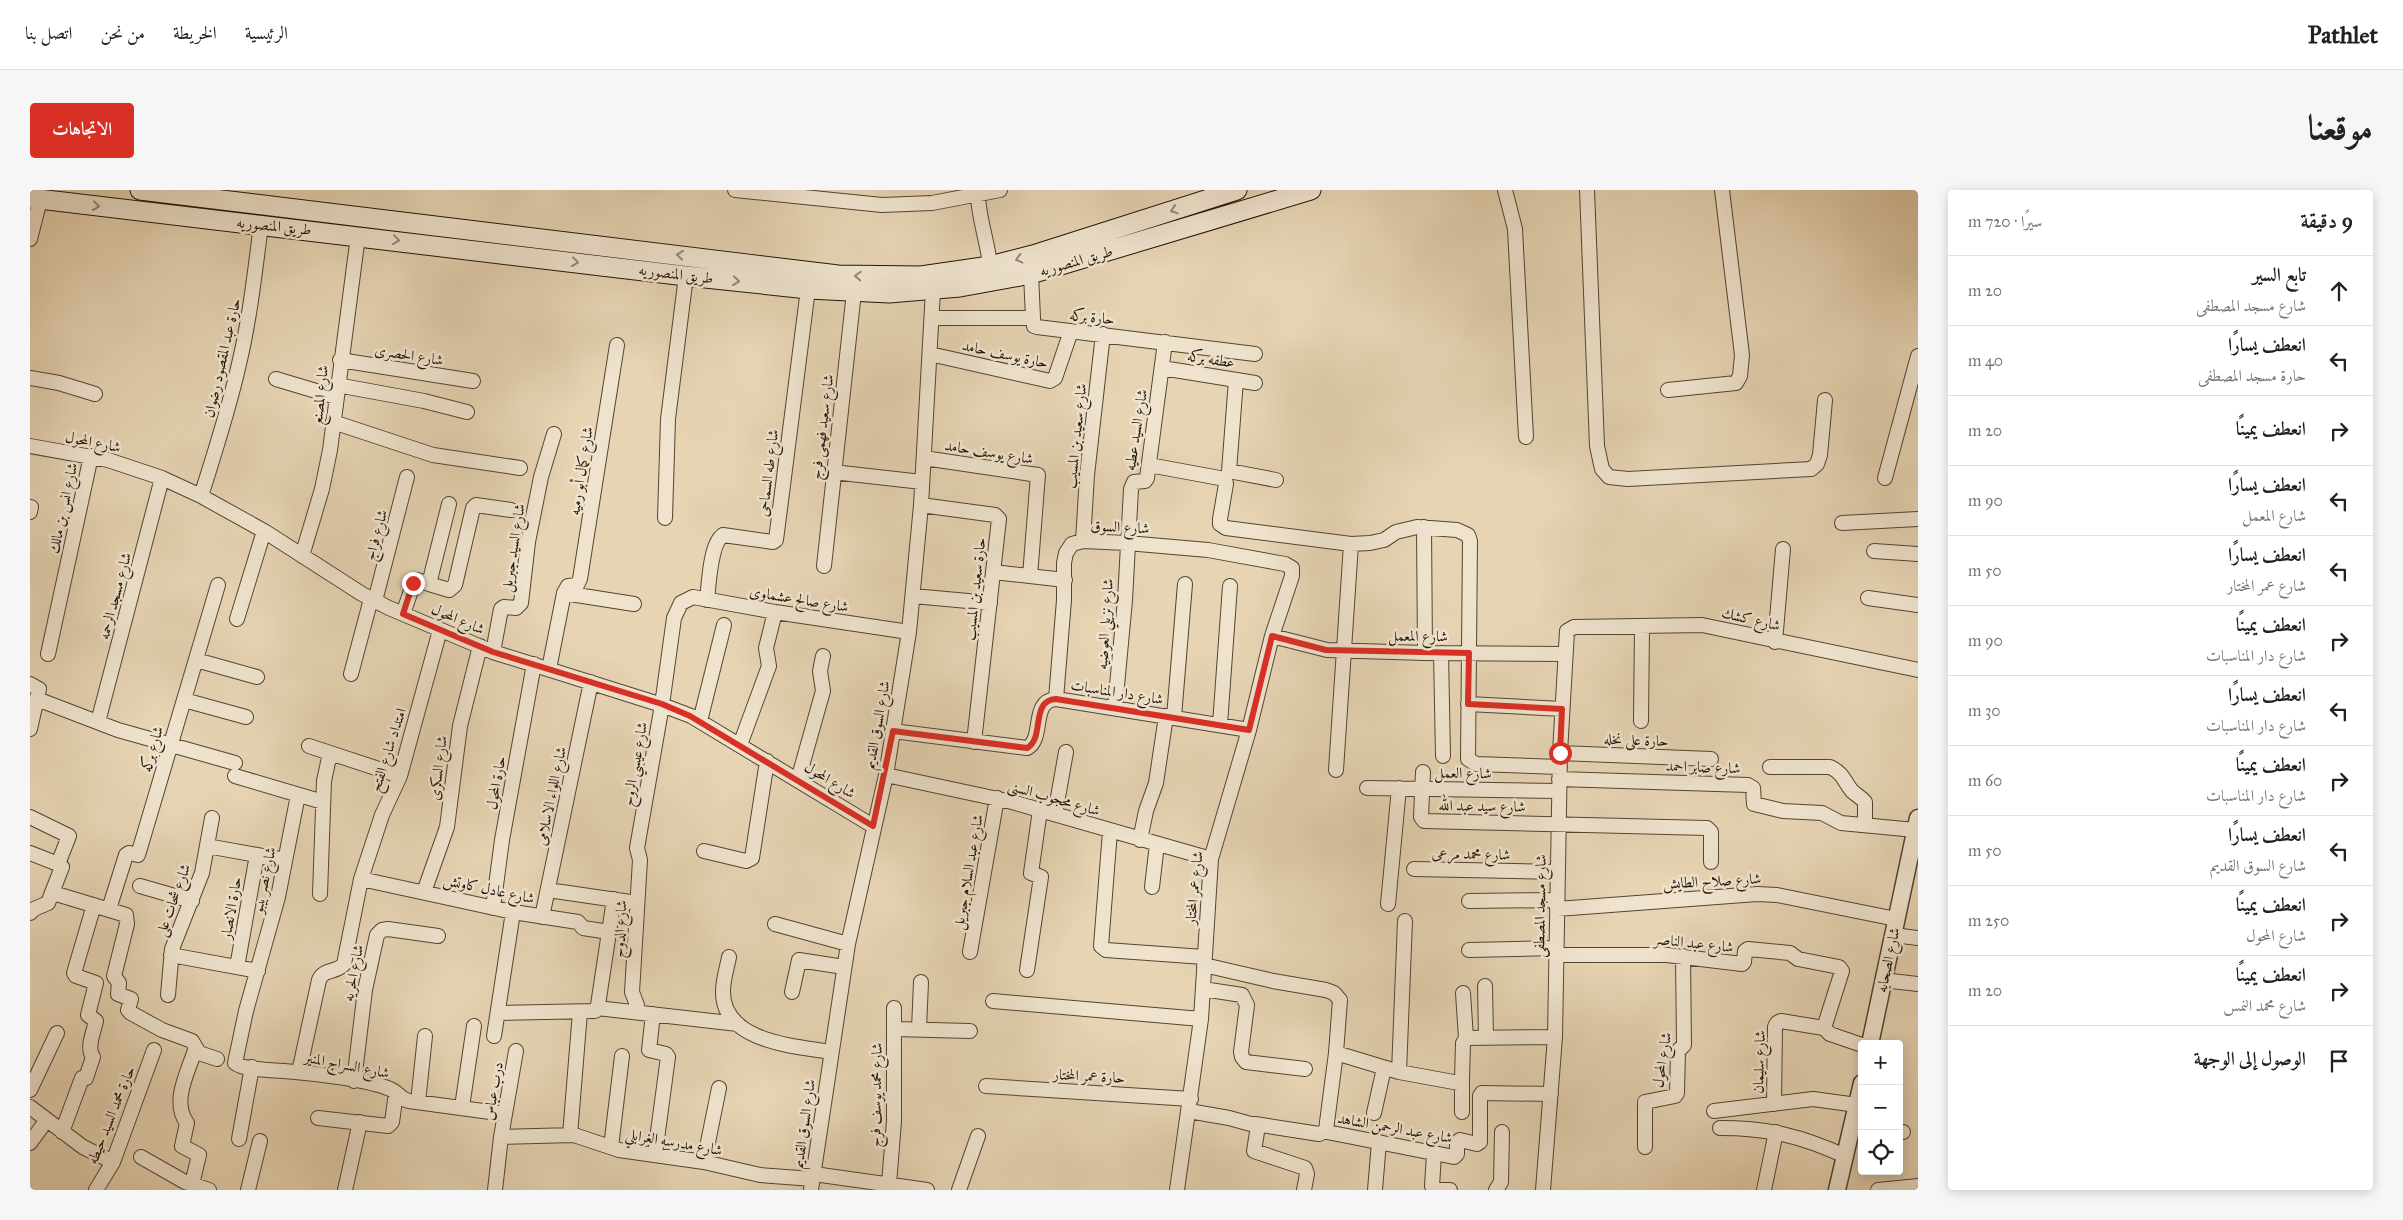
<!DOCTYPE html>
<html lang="ar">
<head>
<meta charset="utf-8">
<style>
	body { margin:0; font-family:"IM FELL Great Primer",Amiri,serif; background:#f6f6f6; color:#222; direction:rtl }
	.controls { position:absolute; right:15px; bottom:15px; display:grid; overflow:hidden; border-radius:5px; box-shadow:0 2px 12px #0003 }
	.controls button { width:45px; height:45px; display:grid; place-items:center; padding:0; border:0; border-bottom:1px solid #e0e0e0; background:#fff; color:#222; font:25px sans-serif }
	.stop { position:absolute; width:15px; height:15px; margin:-11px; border:4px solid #d93025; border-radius:50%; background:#fff }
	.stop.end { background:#d93025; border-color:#fff; box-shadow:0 1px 5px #0008 }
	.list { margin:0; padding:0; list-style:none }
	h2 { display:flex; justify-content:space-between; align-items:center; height:65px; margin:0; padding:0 20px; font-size:21px }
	h2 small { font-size:16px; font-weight:400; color:#767676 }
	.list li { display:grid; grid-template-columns:32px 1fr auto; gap:15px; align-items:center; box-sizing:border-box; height:70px; padding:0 20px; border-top:1px solid #e0e0e0 }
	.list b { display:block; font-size:19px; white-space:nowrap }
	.list p { margin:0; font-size:16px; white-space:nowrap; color:#767676 }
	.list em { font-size:16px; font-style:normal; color:#767676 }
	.icon { flex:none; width:28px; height:28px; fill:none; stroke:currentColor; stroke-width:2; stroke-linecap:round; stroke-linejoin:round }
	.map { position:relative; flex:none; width:1888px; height:1000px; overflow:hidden; direction:ltr; border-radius:5px }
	header { display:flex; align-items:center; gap:30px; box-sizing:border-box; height:70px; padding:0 25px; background:#fff; border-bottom:1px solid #e0e0e0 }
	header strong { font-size:24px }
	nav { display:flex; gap:28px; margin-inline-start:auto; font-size:18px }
	.intro { display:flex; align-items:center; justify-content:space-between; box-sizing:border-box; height:120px; padding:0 30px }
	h1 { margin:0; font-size:35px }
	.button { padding:12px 22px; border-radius:5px; background:#d93025; color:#fff; font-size:18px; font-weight:700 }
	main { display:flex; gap:30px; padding:0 30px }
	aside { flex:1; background:#fff; border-radius:5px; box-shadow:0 2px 12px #0003 }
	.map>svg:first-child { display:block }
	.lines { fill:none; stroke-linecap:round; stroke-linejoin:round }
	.minor-casing { stroke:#524533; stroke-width:16 }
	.tertiary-casing { stroke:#524533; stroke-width:19 }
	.secondary-casing { stroke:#211508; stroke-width:21 }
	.minor { stroke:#efe3ce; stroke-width:14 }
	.tertiary { stroke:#efe3ce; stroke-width:16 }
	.secondary { stroke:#efe3ce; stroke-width:19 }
	.oneway { stroke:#928675 }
	.route { stroke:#d93025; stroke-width:6 }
	.labels { text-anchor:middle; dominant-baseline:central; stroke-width:5; stroke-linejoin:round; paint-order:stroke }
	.street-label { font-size:15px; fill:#211508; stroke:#efe3ce }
</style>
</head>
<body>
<header>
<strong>Pathlet</strong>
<nav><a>الرئيسية</a><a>الخريطة</a><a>من نحن</a><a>اتصل بنا</a></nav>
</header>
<div class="intro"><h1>موقعنا</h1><a class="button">الاتجاهات</a></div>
<main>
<aside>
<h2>9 دقيقة<small>سيرًا · 720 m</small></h2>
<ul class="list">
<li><svg class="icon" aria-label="ahead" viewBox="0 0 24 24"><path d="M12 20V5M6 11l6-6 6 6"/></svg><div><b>تابع السير</b><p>شارع مسجد المصطفى</p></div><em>20 m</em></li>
<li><svg class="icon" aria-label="left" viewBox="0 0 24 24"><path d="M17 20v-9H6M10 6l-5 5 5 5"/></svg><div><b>انعطف يسارًا</b><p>حارة مسجد المصطفى</p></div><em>40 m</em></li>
<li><svg class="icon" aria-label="right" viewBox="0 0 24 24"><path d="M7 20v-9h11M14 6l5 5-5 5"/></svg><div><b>انعطف يمينًا</b></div><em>20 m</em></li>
<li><svg class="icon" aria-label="left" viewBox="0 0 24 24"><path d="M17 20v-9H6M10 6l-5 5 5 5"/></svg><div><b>انعطف يسارًا</b><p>شارع المعمل</p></div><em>90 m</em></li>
<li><svg class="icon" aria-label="left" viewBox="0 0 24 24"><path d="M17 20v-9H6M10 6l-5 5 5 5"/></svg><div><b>انعطف يسارًا</b><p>شارع عمر المختار</p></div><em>50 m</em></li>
<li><svg class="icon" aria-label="right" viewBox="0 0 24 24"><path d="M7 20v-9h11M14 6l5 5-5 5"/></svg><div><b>انعطف يمينًا</b><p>شارع دار المناسبات</p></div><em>90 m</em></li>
<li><svg class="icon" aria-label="left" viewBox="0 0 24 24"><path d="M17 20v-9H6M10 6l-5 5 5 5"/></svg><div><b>انعطف يسارًا</b><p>شارع دار المناسبات</p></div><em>30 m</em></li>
<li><svg class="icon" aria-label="right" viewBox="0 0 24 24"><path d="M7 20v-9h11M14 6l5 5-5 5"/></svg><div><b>انعطف يمينًا</b><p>شارع دار المناسبات</p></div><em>60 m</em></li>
<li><svg class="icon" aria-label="left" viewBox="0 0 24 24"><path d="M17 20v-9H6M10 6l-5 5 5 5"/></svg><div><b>انعطف يسارًا</b><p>شارع السوق القديم</p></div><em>50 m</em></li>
<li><svg class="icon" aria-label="right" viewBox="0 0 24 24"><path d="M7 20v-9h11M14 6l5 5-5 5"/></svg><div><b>انعطف يمينًا</b><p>شارع المحول</p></div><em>250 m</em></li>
<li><svg class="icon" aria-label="right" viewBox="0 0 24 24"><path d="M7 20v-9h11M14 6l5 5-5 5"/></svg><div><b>انعطف يمينًا</b><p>شارع محمد النمس</p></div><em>20 m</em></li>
<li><svg class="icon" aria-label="arrive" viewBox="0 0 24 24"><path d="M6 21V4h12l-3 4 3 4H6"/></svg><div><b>الوصول إلى الوجهة</b></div></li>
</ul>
</aside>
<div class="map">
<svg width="1888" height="1000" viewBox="0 0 1888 1000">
	<rect width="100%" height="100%" fill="#e6d4b3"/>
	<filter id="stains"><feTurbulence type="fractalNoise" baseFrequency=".004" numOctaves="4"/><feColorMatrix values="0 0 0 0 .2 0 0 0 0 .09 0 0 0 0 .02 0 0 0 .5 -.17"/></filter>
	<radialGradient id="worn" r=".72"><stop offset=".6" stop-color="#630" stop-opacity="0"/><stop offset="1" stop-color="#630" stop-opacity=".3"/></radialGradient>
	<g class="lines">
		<!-- minor casing -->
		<g class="minor-casing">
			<path id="minor" d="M 705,0 L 852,15 L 902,13 L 970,0
				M 948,0 C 947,25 958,51 960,76
				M 1475,0 L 1485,39 L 1496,247
				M 1557,0 L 1567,256 L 1572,279 L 1579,287 L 1598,289 L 1781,279 L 1787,274 L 1790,265 L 1795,210
				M 0,49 L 10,10
				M 1001,84 L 1003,128
				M 902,128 L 1003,128 L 1004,136 L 1007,137 L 1225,164
				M 900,164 L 1020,191 L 1025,188 L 1041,141
				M 310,170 L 443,191
				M 1132,178 L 1225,193
				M 0,188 L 29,193 L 65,204
				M 246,189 L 306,207
				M 1206,190 L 1199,281 L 1246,290
				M 307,195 L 394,211 L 437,222
				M 1638,200 L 1706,193 L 1710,186 L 1712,165 L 1692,0
				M 303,232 L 403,265 L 490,278
				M 0,256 L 78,270 L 132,288 L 171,306 L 234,341 L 332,404 L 359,418 L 463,462 L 632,515 L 661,526 L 843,636
				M 894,268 L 1008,285 L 1000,386
				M 1119,275 L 1195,289 L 1196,294 L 1190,329 L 1190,334 L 1196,338 L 1321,354 L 1340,353 L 1354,350 L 1366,342 L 1387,337 L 1427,340 L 1438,345 L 1440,351 L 1438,569 L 1446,574 L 1530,577
				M 803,282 L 892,292
				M 1855,288 L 1888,166
				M 171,306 C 185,262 199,219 209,174 C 220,128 225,81 231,35
				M 891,315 L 965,325 L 969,329 L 944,552
				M 0,322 L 1,317
				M 635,328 L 638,229 L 656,86
				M 1812,333 L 1888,329
				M 1394,337 L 1395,463
				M 1053,351 L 1057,285 L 1073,144
				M 1844,361 L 1888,364
				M 272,366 L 292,299 L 300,260 L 328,46
				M 794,376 L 824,102
				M 963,382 L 1035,390
				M 399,394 L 419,400 L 425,395 L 443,318 L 446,315 L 481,320
				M 534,403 L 604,414
				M 883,406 L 960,413
				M 1838,408 L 1888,415
				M 677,410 C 679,394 680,354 693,345 L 743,352 L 746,350 L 778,99
				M 345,411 L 377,287
				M 373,424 L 384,392 L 387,390 L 399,394 L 419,314
				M 207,429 L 234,341
				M 1242,446 L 1297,460 L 1395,463 L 1534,464
				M 1745,452 L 1753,359
				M 463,462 L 471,419 L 474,417 L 486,418 L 491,413 L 498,352 L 511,287 L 524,244
				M 1411,463 L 1413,566
				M 18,464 L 61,266
				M 166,470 L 227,487
				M 519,479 L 534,403 L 538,396 L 547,395 L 550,389 L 587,155
				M 321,484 L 341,409
				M 0,494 L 9,499 L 0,539
				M 7,509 L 88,540 L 205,573
				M 1026,509 L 1034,410 L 1034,373 L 1036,363 L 1042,354 L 1053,351 L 1097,353 L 1178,360 L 1255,374 L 1262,378 L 1262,386 L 1242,446 L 1219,540 L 1181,669 L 1171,829 L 1147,1000
				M 154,510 L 216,527
				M 1438,514 L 1532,519
				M 1085,517 L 1095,410 L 1101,299 L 1104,292 L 1115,291 L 1117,288 L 1135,152
				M 1144,527 L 1155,394
				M 670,531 L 694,435
				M 1611,531 L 1612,437
				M 68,532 L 132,288
				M 1190,534 L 1200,396
				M 863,541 L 997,558 C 1015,549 1000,511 1026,509 L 1219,540
				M 710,555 L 739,476 L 736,458 L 745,422
				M 279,556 L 370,586
				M 1530,563 L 1681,569
				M 1740,577 L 1800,577 C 1813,583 1814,591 1822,601 C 1826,605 1831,607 1835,612 L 1835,635
				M 1306,580 L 1321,354
				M 1393,582 L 1391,627 L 1394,631 L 1677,638 L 1681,642 L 1681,672
				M 856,585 L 982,612 L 1181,669
				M 205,586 L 293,612
				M 1529,589 L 1718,595 L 1723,598 L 1724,614 L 1753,621 L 1792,623 L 1811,633 L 1885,640
				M 768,590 L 793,501 L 790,481 L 793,466
				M 1337,598 L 1529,601
				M 268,605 L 248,707 L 216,821 L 205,873 C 214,881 252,880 265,882 C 290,884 339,890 360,899 C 368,902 370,909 379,911 L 475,924
				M 1025,624 L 1036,562
				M 0,627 L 39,646 L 28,674
				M 1080,641 L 1071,756 L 1076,760 L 1174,767
				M 1110,650 L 1116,621 L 1126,593 L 1136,526
				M 177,656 L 255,670
				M 674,661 L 716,671 L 722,668 L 737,571
				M 0,663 L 28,674
				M 1384,679 L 1527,682
				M 331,689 L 483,722 L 548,732 L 553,738 L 579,742
				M 110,696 L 162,711
				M 1122,697 L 1127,654
				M 518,700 L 607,713
				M 394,702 L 417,637 L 430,536 L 450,456
				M 23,703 L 96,725 L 97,734 L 84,786 L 89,793 L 88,804 L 101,809 L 98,820 L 101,823 L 132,840 L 162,851 L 169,863 L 187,869
				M 290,704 L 294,591 L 300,563
				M 1439,711 L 1527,710
				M 1358,714 L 1369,598
				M 463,718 L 472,650 L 504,474
				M 79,719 L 96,665 L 99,663 L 108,665 L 188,395
				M 1527,719 L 1727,704 L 1747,705 L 1866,729
				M 0,723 L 4,719 L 18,713 L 32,677 L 28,674
				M 512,727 L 561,492
				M 745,734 L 818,754
				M 1863,745 L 1888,748
				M 1439,760 L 1526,758
				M 940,762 L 967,608
				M 141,765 L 228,781
				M 1526,765 L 1637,765 L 1712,774 L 1714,772 L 1715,761 L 1718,759 L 1760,763 L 1768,769 L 1809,777 L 1812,781 L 1794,838
				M 699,767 C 697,778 693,790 693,801 C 692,852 765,856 801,862
				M 1174,775 L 1243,791 L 1296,800 L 1304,803 L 1310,810 L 1306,863 L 1296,940 L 1297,942 L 1424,967 L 1427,964 L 1427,952 L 1430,950 L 1447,954 L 1450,952 L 1450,906 L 1452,903 L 1521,904
				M 207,777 L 227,665
				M 997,780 L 1011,687 L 1001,683 L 1010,620
				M 1853,790 L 1888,794
				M 1455,796 L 1456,848
				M 1173,799 L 1212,805 L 1217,815 L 1211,862 L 1212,867 L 1216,872 L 1275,879
				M 762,802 L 769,770 L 814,777
				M 1433,803 L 1436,848
				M 138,805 L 142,759 L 172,683 L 182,628
				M 963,811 L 1171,829
				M 567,818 L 708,834
				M 606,822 L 607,815 L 602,802 L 610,670 L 607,658 L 632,515 L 644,428 L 651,413 L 663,407 L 745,422 L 879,442
				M 468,823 L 565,821 L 568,815 L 584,709
				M 623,824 L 619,860 L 636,864 L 638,867 L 625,964
				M 864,839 L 940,841
				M 889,839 L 891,792
				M 464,846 L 483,722
				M 1306,863 L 1369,882 L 1429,893 L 1432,889 L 1433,853 L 1436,848 L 1525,847
				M 269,882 L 289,790 C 294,778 307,783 314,774 L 331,689 L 352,625 L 370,586 L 410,440
				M 1369,882 L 1375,731
				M 324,891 L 335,800 L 347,745 L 352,740 L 358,739 L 408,746
				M 956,896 L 1161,909
				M 0,900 L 27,843
				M 388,912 L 395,846
				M 1744,914 L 1745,837 L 1747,833 L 1751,831 L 1794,838 L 1800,844 L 1832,855
				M 0,917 L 53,957 L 83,972
				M 432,917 L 444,836
				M 1159,921 L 1199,928 L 1228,936 L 1224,961 L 1275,978 L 1277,984 L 1274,1000
				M 1684,921 L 1783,909 L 1827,915
				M 1432,922 L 1432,891
				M 1344,923 L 1354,878
				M 288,928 L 358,936 L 362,932 L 366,903
				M 1225,934 L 1289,944 L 1296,941
				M 1690,938 C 1738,938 1771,946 1815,966
				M 32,942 L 52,888 L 56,888 L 63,867 C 56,858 64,841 66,831 L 58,825 L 66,793 L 46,786 L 44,783 L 64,715
				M 1869,942 L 1873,942
				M 540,945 L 550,822
				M 471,947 L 544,945 L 589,960 L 674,972 L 730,985 L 783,989
				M 209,949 L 222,877
				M 0,953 L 16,931
				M 581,957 L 592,866
				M 1615,957 L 1615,912 L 1645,906 L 1647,903 L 1648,861 L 1654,855 L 1653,766
				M 1404,964 L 1402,996 L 1406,1000 L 1420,1000
				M 111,967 L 155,992 L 179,1000
				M 674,972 L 689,898
				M 784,984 L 897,1000
				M 162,994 L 169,965 L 152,956 L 157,933 C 141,912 158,882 165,860
				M 859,994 L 864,931 L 864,818
				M 66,1000 L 83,972 L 124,860
				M 218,1000 L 230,951
				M 315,1000 L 330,932
				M 465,1000 L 471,947 L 486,861
				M 781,1000 L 818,754 L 856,585 L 879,442 L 891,315 L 903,100
				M 929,1000 L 948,946
				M 1345,1000 L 1349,952
				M 1466,1000 L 1471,992 L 1472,942
				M 1513,1000 L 1525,847 L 1530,563 L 1537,441 L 1544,437 L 1672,435 L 1888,480
				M 1734,1000 L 1746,942
				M 1848,1000 L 1888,996"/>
		</g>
		<!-- tertiary casing -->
		<g class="tertiary-casing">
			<path id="tertiary" d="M 1840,854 L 1888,628
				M 1807,1000 L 1832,893"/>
		</g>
		<!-- secondary casing -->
		<g class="secondary-casing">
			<path id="secondary" d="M 110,0 L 808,85 L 891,86 L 960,76 L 1003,65 L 1207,0
				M 0,8 L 656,86 L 778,99 L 859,103 L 930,97 L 1001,84 L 1281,0"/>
		</g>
		<!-- minor -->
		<use href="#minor" class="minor"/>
		<!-- tertiary -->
		<use href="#tertiary" class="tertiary"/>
		<!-- secondary -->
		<use href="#secondary" class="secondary"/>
	</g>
	<!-- one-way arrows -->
	<defs><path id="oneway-chevron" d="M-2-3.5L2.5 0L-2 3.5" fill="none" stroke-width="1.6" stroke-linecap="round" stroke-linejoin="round" transform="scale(1.25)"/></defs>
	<g class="oneway">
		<use href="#oneway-chevron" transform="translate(66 16) rotate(7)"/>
		<use href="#oneway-chevron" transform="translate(1144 20) rotate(162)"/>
		<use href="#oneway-chevron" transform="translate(366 50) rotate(7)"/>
		<use href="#oneway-chevron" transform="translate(650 65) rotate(-173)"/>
		<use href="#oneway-chevron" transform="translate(989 69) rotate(166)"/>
		<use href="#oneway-chevron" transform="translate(545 72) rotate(7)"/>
		<use href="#oneway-chevron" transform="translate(828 86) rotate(-177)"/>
		<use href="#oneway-chevron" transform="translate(706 91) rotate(6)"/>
	</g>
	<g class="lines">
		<!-- route -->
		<path class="route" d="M 383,393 L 373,424 L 463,462 L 632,514 L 660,526 L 843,636 L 863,541 L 997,558 C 1015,549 1000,510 1026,509 L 1219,540 L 1242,446 L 1296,460 L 1439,463 L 1438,514 L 1532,519 L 1530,563"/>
	</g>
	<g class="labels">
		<!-- street labels -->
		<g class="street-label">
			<text transform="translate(244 36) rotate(6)">طريق المنصوريه</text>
			<text transform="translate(1046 71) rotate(-16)">طريق المنصوريه</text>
			<text transform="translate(646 84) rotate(7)">طريق المنصوريه</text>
			<text transform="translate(1062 127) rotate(6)">حارة بركه</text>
			<text transform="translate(975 164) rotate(12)">حارة يوسف حامد</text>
			<text transform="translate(379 165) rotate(9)">شارع الحصرى</text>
			<text transform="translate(192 168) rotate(-77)">حارة عبد المقصود رضوان</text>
			<text transform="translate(1181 169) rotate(9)">عطفه بركه</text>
			<text transform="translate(290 205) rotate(-84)">شارع المصنع</text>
			<text transform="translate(792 237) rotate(-83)">شارع سعيد فهمى فرج</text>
			<text transform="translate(1106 240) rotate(-81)">شارع السيد عطيه</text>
			<text transform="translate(1046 246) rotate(-84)">شارع سعيد بن المسيب</text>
			<text transform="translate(63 252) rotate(11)">شارع المحول</text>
			<text transform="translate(959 262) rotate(9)">شارع يوسف حامد</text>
			<text transform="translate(551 281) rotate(-81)">شارع كمال أبو رميه</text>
			<text transform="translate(738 283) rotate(-83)">شارع طه السماحى</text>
			<text transform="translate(33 318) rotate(-78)">شارع انس بن مالك</text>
			<text transform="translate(1090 337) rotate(3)">شارع السوق</text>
			<text transform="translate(346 345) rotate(-75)">شارع فراج</text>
			<text transform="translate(483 358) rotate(-81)">شارع السيد جبريل</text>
			<text transform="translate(945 399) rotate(-84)">حارة سعيد بن المسيب</text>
			<text transform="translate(85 406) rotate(-75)">شارع مسجد الرحمه</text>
			<text transform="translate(769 409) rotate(9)">شارع صالح عشماوى</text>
			<text transform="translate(428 429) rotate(23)">شارع المحول</text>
			<text transform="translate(1721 429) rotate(13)">شارع كشك</text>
			<text transform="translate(1075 434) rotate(-86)">شارع نزيلي العوضيه</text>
			<text transform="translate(1388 446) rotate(1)">شارع المعمل</text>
			<text transform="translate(1087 502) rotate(9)">شارع دار المناسبات</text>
			<text transform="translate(847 535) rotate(-80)">شارع السوق القديم</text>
			<text transform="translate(1606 550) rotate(2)">حارة على نخله</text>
			<text transform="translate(122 559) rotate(-74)">شارع بركه</text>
			<text transform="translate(358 560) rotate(-72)">امتداد شارع الفتح</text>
			<text transform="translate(605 574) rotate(-80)">شارع عيسي الروح</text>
			<text transform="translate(1673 577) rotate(2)">شارع صابر احمد</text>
			<text transform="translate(408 578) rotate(-83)">شارع السكرى</text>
			<text transform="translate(1433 583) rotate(1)">شارع العمل</text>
			<text transform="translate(800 590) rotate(31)">شارع المحول</text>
			<text transform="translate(466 593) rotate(-80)">حارة المحول</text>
			<text transform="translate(521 606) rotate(-78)">شارع اللواء الاسلامى</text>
			<text transform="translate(1024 608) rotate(16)">شارع محجوب السنى</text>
			<text transform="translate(1452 616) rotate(1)">شارع سيد عبد الله</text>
			<text transform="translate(1441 664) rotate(1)">شارع محمد مرعى</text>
			<text transform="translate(938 682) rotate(-80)">شارع عبد السلام جبريل</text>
			<text transform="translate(234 690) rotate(-78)">شارع نصر بيبو</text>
			<text transform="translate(1682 691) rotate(-3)">شارع صلاح الطايش</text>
			<text transform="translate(1164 698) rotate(-84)">شارع عمر المختار</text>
			<text transform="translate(459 699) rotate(12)">شارع عادل كاوتش</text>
			<text transform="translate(143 710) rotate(-70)">شارع شحات على</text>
			<text transform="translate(1510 716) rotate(-89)">شارع مسجد المصطفى</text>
			<text transform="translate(201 718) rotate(-80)">حارة الانصار</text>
			<text transform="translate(590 739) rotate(-87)">شارع الدوح</text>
			<text transform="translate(1664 753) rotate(6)">شارع عبد الناصر</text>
			<text transform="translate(1858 770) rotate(-78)">شارع الصحابه</text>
			<text transform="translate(323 783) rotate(-79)">شارع الحريه</text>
			<text transform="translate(1632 870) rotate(-81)">شارع المحول</text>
			<text transform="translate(1729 872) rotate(-88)">شارع سليمان</text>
			<text transform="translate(317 875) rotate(11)">شارع السراج المنير</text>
			<text transform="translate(1059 886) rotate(3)">حارة عمر المختار</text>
			<text transform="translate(463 901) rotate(-80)">درب عباس</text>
			<text transform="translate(846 905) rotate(-89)">شارع محمد يوسف فرج</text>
			<text transform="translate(81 925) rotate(-68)">حارة محمد السيد حيطه</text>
			<text transform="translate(774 934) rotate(-82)">شارع السوق القديم</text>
			<text transform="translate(1365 938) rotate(10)">شارع عبد الرحمن الشاهد</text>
			<text transform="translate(644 952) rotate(10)">شارع مدرسه الغرابلي</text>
		</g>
	</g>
	<rect width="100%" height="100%" filter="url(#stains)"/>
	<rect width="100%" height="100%" fill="url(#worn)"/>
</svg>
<div class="controls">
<button>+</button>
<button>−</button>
<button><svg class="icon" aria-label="locate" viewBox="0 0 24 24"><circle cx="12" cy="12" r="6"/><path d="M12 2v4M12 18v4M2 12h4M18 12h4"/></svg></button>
</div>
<div class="stop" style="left:1530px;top:563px"></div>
<div class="stop end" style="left:383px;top:393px"></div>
</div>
</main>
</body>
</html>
